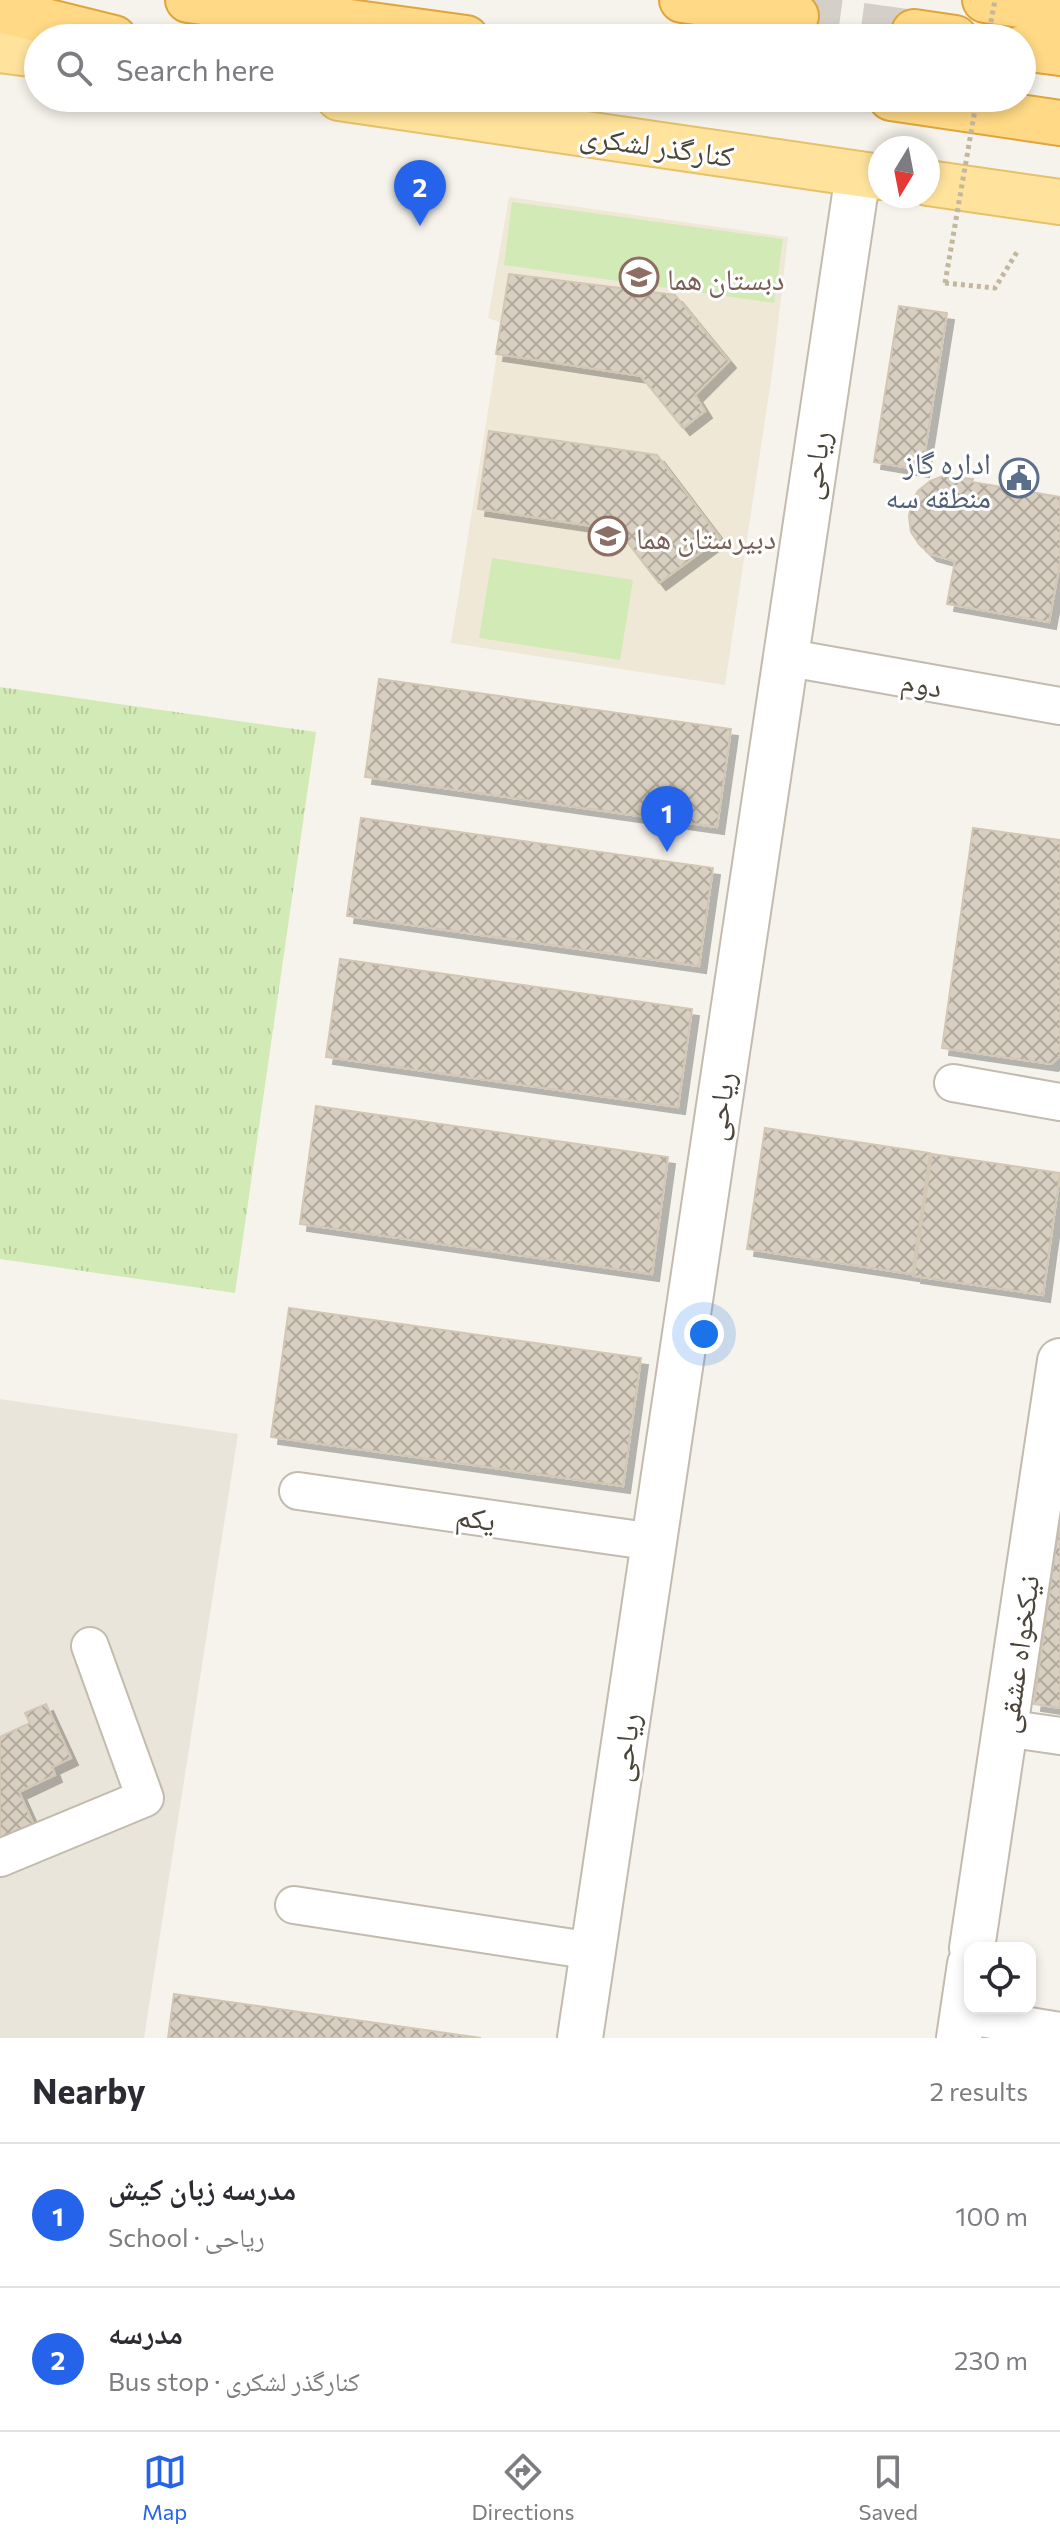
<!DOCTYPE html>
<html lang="en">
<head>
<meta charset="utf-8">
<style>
	body { margin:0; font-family:Commissioner,"Noto Naskh Arabic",sans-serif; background:#f2f2f3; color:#2b2b33 }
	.controls { position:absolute; right:24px; bottom:24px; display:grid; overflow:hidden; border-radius:16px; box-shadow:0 4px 12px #0003 }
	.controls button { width:72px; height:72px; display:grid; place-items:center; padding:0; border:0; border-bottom:2px solid #e1e1e2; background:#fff; color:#2b2b33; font:40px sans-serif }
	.compass { position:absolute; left:868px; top:136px; width:72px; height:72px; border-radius:50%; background:#fff; box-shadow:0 4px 12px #0003; rotate:190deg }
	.you { position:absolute; left:704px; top:1334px; width:28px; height:28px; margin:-20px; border:6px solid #fff; border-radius:50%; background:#1a73e8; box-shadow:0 0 0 12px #1a73e833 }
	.badge { display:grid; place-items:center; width:52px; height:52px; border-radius:50%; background:#2563eb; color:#fff; font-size:26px; font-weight:700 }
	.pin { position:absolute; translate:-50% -66px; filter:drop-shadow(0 2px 4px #0008) }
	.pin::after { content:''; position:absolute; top:42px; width:28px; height:24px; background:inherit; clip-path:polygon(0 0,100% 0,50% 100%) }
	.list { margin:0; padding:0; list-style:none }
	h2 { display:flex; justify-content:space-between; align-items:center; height:104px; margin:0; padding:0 32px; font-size:34px }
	h2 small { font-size:26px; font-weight:400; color:#7c7c81 }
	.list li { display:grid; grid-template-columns:52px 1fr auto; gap:24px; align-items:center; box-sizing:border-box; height:144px; padding:0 32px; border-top:2px solid #e1e1e2 }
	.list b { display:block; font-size:30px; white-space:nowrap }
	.list p { margin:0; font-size:26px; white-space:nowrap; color:#7c7c81 }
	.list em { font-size:26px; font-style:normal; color:#7c7c81 }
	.icon { flex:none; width:44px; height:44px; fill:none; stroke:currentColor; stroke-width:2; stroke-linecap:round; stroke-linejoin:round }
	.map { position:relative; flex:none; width:1060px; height:2038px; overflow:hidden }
	.search { position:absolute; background:#fff; box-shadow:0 4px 12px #0003; left:24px; right:24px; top:24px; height:88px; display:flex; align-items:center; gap:20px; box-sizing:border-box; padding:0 28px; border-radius:44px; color:#7c7c81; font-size:30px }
	.sheet { height:392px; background:#fff }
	nav { display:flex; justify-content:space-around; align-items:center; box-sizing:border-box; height:112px; border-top:2px solid #e1e1e2; background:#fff; font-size:22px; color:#7c7c81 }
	nav a { display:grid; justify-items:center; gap:4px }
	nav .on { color:#2563eb }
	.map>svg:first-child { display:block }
	.residential { fill:#eae5da }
	.education { fill:#efe8d6 }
	.grass { fill:url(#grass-tufts) }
	.park { fill:#d2eab5 }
	.building { fill:url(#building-cross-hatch); stroke:#d3c7b4; stroke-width:2; filter:url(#shadow) }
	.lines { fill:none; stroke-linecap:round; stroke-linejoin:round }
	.trunk-tunnel { stroke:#d4d0c8; stroke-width:44; stroke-dasharray:44 22; stroke-linecap:butt }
	.minor-casing { stroke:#c2bbae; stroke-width:40 }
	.tertiary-casing { stroke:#c2bbae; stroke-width:48 }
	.primary-casing { stroke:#e6c16a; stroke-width:48 }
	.trunk-casing { stroke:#e0a43c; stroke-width:48 }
	.path { stroke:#c4b79f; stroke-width:5; stroke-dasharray:4 4; stroke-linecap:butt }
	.minor { stroke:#fff; stroke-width:36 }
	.tertiary { stroke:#fff; stroke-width:44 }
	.primary { stroke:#ffe39c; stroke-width:44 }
	.trunk { stroke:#ffd985; stroke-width:44 }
	.path-bridge { stroke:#c4b79f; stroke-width:5; stroke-dasharray:4 4; stroke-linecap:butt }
	.labels { text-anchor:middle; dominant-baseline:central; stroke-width:6; stroke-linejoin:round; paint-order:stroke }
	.street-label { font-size:30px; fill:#4b4439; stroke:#fff }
	.education-label { font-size:30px; fill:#785e54; stroke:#fff; text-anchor:start }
	.service-label { font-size:30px; fill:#4e5e75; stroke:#fff; text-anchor:end }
</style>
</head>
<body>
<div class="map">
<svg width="1060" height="2038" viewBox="0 0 1060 2038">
	<defs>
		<pattern id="grass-tufts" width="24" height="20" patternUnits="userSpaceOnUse" patternTransform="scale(2)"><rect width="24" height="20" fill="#d2eab5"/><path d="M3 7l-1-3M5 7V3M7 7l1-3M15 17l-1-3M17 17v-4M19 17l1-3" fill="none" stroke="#b6ca9c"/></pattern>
		<pattern id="building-cross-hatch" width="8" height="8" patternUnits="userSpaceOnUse" patternTransform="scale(2)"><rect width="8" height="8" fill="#d8cfc1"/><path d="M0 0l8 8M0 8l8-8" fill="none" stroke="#b1aa9e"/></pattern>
		<filter id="shadow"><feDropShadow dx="7" dy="7" stdDeviation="0" flood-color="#0004"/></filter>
	</defs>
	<rect width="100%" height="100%" fill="#f6f3ec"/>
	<!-- residential -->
	<path class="residential" d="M 0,1399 L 238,1434 L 144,2038 L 0,2038 Z"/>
	<!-- education -->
	<path class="education" d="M 509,197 L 788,237 L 773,367 L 725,685 L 451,643 L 502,323 L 488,318 Z"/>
	<!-- grass -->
	<path class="grass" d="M 0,687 L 316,732 L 235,1293 L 0,1259 Z"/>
	<!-- park -->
	<path class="park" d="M 512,202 L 783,239 L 774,303 L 504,265 Z
		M 492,558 L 633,580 L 620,660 L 479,638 Z"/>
	<!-- building -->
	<path class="building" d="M 509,274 L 675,295 L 729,361 L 695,395 L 705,411 L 683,428 L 641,376 L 496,354 Z
		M 899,306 L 947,313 L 922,470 L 874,462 Z
		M 489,431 L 657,455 L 720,538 L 659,583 L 618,530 L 478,509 Z
		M 943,476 L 973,479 L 972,482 L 1060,497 L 1060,562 L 1049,622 L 947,604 L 955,561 L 930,554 L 919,544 L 911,532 L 909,517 L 911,503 L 918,491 L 930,481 Z
		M 379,679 L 731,729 L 717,827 L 365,777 Z
		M 361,818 L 713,868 L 699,966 L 347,916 Z
		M 973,828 L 1060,840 L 1060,1056 L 1051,1064 L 942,1048 Z
		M 340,959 L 692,1009 L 678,1107 L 326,1057 Z
		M 316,1106 L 668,1157 L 652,1274 L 300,1224 Z
		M 765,1128 L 930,1153 L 912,1274 L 747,1249 Z
		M 932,1154 L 1060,1173 L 1043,1295 L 914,1276 Z
		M 289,1308 L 641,1358 L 623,1486 L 271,1437 Z
		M 1060,1516 L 1060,1708 L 1034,1704 Z
		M 46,1704 L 71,1758 L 52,1767 L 55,1775 L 19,1792 L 37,1832 L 6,1847 L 0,1835 L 0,1737 L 30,1723 L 25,1713 Z
		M 174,1994 L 481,2038 L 168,2038 Z"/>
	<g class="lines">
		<!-- trunk-tunnel -->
		<path class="trunk-tunnel" d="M 796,16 L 914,32"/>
		<!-- minor casing -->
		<g class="minor-casing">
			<path id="minor" d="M 784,657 L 1060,706
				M 953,1083 L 1060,1102
				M 298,1491 L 654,1542
				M 1005,1728 L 1060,1736
				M 0,1858 L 145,1798 L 90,1646
				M 294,1905 L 593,1951
				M 962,2015 L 1060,2031"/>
		</g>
		<!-- tertiary casing -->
		<g class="tertiary-casing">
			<path id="tertiary" d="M 972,1948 L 1060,1361
				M 580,2038 L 858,174
				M 959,2038 L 970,1964"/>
		</g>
		<!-- primary casing -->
		<g class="primary-casing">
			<path id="primary" d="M 0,50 L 38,55
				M 339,98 L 880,177
				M 928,183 L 1060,202"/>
		</g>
		<!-- trunk casing -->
		<g class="trunk-casing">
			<path id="trunk" d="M 188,0 L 466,38
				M 682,0 L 796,16
				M 985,0 L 1060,11
				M 0,10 L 114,38
				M 914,32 L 955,38
				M 1022,48 L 1060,53
				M 891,98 L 1060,123"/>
		</g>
		<!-- path -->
		<path class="path" d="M 945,283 L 995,288 L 1017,252"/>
		<!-- minor -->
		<use href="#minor" class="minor"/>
		<!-- tertiary -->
		<use href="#tertiary" class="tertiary"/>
		<!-- primary -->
		<use href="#primary" class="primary"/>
		<!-- trunk -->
		<use href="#trunk" class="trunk"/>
		<!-- path-bridge -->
		<path class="path-bridge" d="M 988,38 L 995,0
			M 945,283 L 977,98"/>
	</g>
	<!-- icons -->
	<defs>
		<g id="school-ring" transform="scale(2)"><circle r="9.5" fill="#fff" stroke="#8d6e63" stroke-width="1.5"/><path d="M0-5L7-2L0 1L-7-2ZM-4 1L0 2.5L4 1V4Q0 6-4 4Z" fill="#8d6e63"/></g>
		<g id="civic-ring" transform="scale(2)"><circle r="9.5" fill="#fff" stroke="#5c6f8a" stroke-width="1.5"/><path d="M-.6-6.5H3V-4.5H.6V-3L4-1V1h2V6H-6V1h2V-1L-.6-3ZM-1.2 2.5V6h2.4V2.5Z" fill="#5c6f8a"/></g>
	</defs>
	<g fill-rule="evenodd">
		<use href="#school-ring" x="639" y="277"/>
		<use href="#civic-ring" x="1019" y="478"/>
		<use href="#school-ring" x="608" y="536"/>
	</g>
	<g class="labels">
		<!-- street labels -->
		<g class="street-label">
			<text transform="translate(657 144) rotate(8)">کنارگذر لشکری</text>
			<text transform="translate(813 465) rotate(-81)">ریاحی</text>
			<text transform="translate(922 682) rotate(10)">دوم</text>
			<text transform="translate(718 1106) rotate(-82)">ریاحی</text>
			<text transform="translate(476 1516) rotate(8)">یکم</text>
			<text transform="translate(1016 1654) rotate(-82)">نیکخواه عشقی</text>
			<text transform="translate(623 1747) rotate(-82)">ریاحی</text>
		</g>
		<!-- education labels -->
		<g class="education-label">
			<text x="667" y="277">دبستان هما</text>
			<text x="636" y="536">دبیرستان هما</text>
		</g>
		<!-- service labels -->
		<g class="service-label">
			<text x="991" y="461">اداره گاز<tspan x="991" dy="34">منطقه سه</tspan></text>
		</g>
	</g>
</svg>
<div class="controls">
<button><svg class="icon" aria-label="locate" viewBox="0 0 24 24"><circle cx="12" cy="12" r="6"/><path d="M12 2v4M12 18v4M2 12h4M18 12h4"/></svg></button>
</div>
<svg class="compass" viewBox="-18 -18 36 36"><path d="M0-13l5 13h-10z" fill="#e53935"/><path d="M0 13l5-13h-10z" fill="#7c7c81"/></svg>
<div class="you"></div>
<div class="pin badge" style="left:667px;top:852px">1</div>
<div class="pin badge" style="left:420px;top:226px">2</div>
<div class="search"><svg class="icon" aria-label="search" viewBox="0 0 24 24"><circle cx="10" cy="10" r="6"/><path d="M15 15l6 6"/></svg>Search here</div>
</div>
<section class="sheet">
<h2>Nearby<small>2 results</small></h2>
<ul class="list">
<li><span class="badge">1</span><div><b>مدرسه زبان کیش</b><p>School · ریاحی</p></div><em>100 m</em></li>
<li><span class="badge">2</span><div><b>مدرسه</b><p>Bus stop · کنارگذر لشکری</p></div><em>230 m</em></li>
</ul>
</section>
<nav>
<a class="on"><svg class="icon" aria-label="map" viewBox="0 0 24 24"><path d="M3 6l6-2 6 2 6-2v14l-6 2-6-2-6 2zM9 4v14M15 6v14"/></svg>Map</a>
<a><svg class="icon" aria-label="directions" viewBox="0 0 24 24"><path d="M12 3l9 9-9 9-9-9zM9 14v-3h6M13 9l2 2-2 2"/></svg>Directions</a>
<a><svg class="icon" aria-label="saved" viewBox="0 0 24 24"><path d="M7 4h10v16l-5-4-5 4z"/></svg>Saved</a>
</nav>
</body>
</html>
